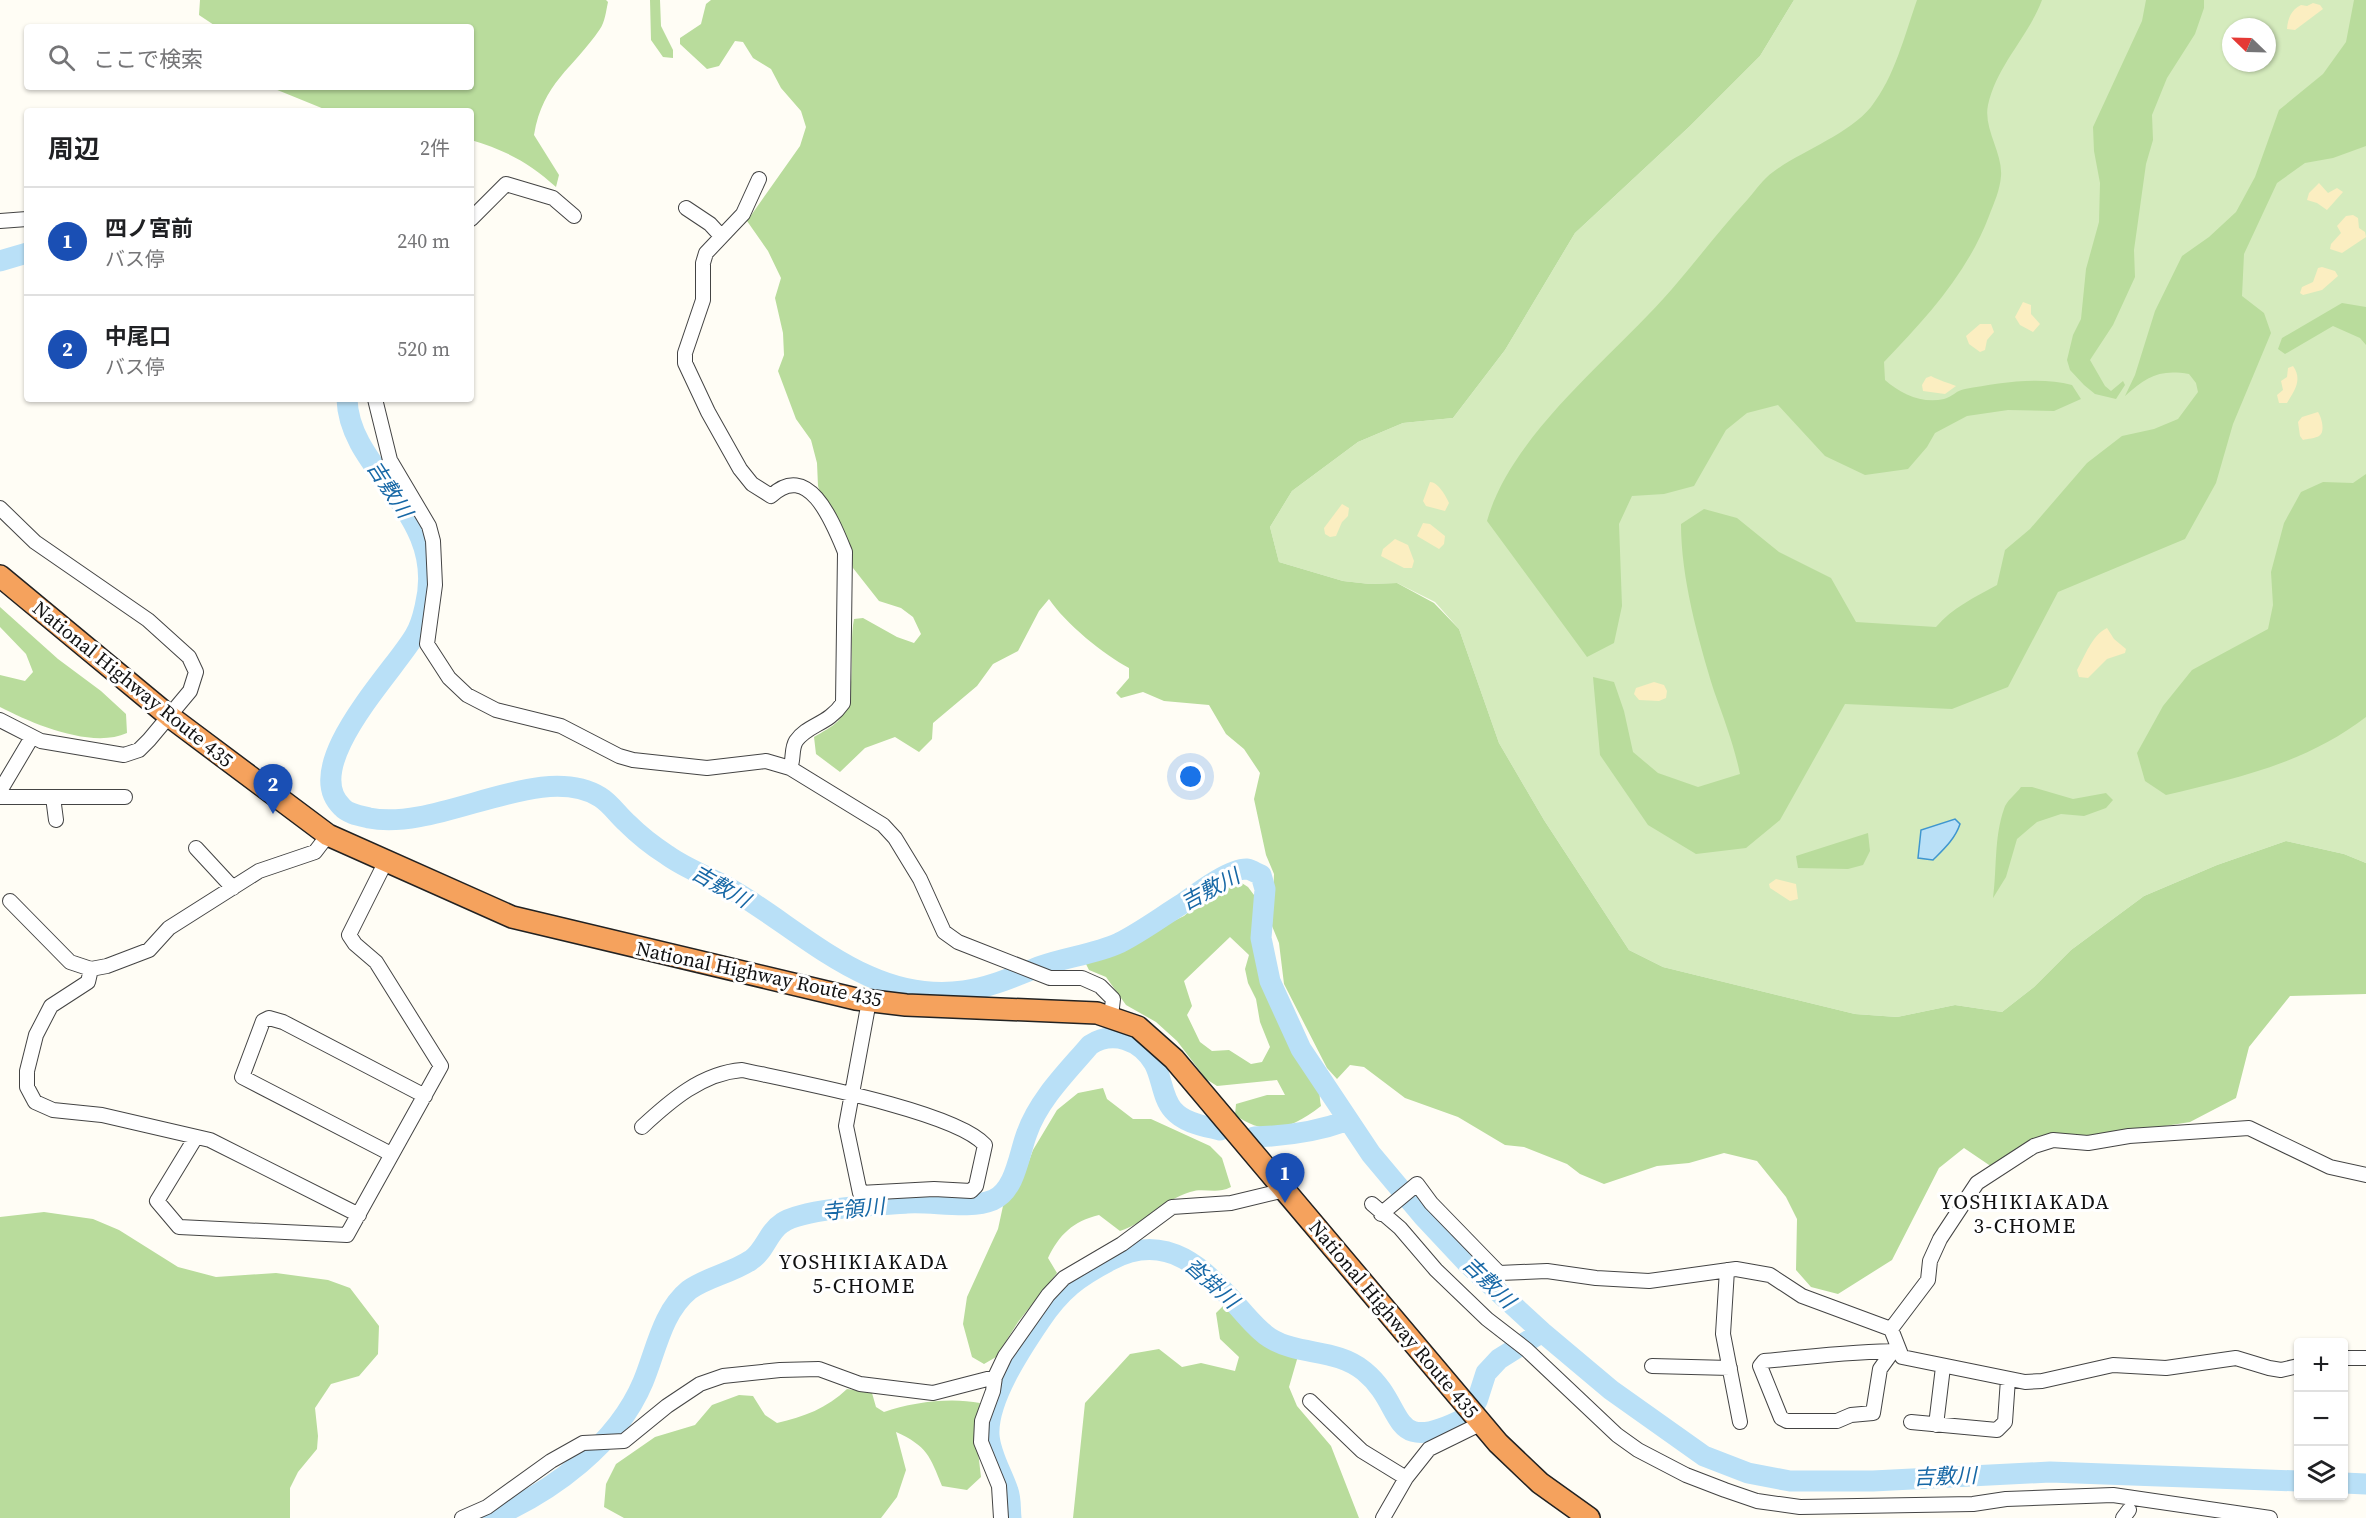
<!DOCTYPE html>
<html lang="ja">
<head>
<meta charset="utf-8">
<style>
	body { margin:0; font-family:"Source Serif 4","Noto Sans JP",serif; background:#f6f6f6; color:#202124 }
	.controls { position:absolute; right:18px; bottom:18px; display:grid; overflow:hidden; border-radius:6px; box-shadow:0 2px 4px #0004 }
	.controls button { width:54px; height:54px; display:grid; place-items:center; padding:0; border:0; border-bottom:2px solid #e0e0e0; background:#fff; color:#202124; font:30px sans-serif }
	.compass { position:absolute; left:2222px; top:18px; width:54px; height:54px; border-radius:50%; background:#fff; box-shadow:0 2px 4px #0004; rotate:293deg }
	.you { position:absolute; left:1191px; top:777px; width:21px; height:21px; margin:-15px; border:4px solid #fff; border-radius:50%; background:#1a73e8; box-shadow:0 0 0 9px #1a73e833 }
	.badge { display:grid; place-items:center; width:39px; height:39px; border-radius:50%; background:#0b8043; color:#fff; font-size:20px; font-weight:700 }
	.pin { position:absolute; translate:-50% -50px; filter:drop-shadow(0 2px 3px #0008) }
	.pin::after { content:''; position:absolute; top:32px; width:21px; height:18px; background:inherit; clip-path:polygon(0 0,100% 0,50% 100%) }
	.list { margin:0; padding:0; list-style:none }
	h2 { display:flex; justify-content:space-between; align-items:center; height:78px; margin:0; padding:0 24px; font-size:26px }
	h2 small { font-size:20px; font-weight:400; color:#757577 }
	.list li { display:grid; grid-template-columns:39px 1fr auto; gap:18px; align-items:center; box-sizing:border-box; height:108px; padding:0 24px; border-top:2px solid #e0e0e0 }
	.list b { display:block; font-size:22px; white-space:nowrap }
	.list p { margin:0; font-size:20px; white-space:nowrap; color:#757577 }
	.list em { font-size:20px; font-style:normal; color:#757577 }
	.icon { flex:none; width:33px; height:33px; fill:none; stroke:currentColor; stroke-width:2; stroke-linecap:round; stroke-linejoin:round }
	.map { position:relative; flex:none; width:2366px; height:1518px; overflow:hidden }
	.search { position:absolute; background:#fff; box-shadow:0 2px 4px #0004; left:24px; top:24px; width:450px; height:66px; display:flex; align-items:center; gap:15px; box-sizing:border-box; padding:0 21px; border-radius:6px; color:#757577; font-size:22px }
	.panel { position:absolute; background:#fff; box-shadow:0 2px 4px #0004; left:24px; top:108px; width:450px; height:294px; border-radius:6px }
	.map>svg:first-child { display:block }
	.green { fill:#d5ebbd; fill-rule:evenodd }
	.forest { fill:#b9dc9c; fill-rule:evenodd }
	.sand { fill:#fbeec1 }
	.water { fill:#b9e0f7; stroke:#3f96cf; stroke-width:1.5 }
	.lines { fill:none; stroke-linecap:round; stroke-linejoin:round }
	.river { stroke:#b9e0f7; stroke-width:21 }
	.minor-casing { stroke:#444; stroke-width:16 }
	.highway-casing { stroke:#222; stroke-width:24 }
	.minor { stroke:#fff; stroke-width:14 }
	.highway { stroke:#f5a25d; stroke-width:21 }
	.labels { text-anchor:middle; dominant-baseline:central; stroke-width:6; stroke-linejoin:round; paint-order:stroke }
	.street-label { font-size:20px; fill:#111; stroke:#fff }
	.water-label { font-size:21px; font-style:italic; fill:#1768a6; stroke:#fff }
	.neighbourhood-label { font-size:21px; letter-spacing:1.5px; fill:#111; stroke:#fff }
</style>
</head>
<body>
<div class="map">
<svg width="2366" height="1518" viewBox="0 0 2366 1518">
	<rect width="100%" height="100%" fill="#fffdf5"/>
	<!-- green -->
	<path class="green" d="M 1794,0 L 2366,0 L 2366,863 L 2344,854 L 2286,841 L 2217,865 L 2144,896 L 2071,950 L 2034,987 L 2002,1012 L 1955,1005 L 1897,1017 L 1855,1014 L 1663,967 L 1629,950 L 1544,820 L 1499,743 L 1459,629 L 1435,602 L 1397,583 L 1370,584 L 1343,581 L 1279,562 L 1270,527 L 1292,491 L 1358,442 L 1403,423 L 1453,418 L 1505,350 L 1575,233 L 1690,126 L 1760,56 ZM 2231,27 L 2267,27 L 2267,63 L 2231,63 Z"/>
	<!-- forest -->
	<path class="forest" d="M 200,0 L 606,0 L 608,2 C 606,11 605,22 600,29 C 573,69 543,82 534,135 L 559,175 L 556,187 C 530,163 505,150 471,140 L 471,111 L 329,111 L 270,87 L 471,87 L 471,27 L 217,27 L 199,15 Z
		M 650,0 L 660,0 L 661,26 L 673,50 L 673,58 L 663,57 L 651,40 Z
		M 711,0 L 1794,0 L 1760,56 L 1690,126 L 1575,233 L 1505,350 L 1453,418 L 1403,423 L 1358,442 L 1292,491 L 1270,527 L 1279,562 L 1343,581 L 1370,584 L 1397,583 L 1434,603 L 1459,629 L 1499,743 L 1544,820 L 1629,950 L 1663,967 L 1855,1014 L 1897,1017 L 1955,1005 L 2002,1012 L 2034,987 L 2071,950 L 2144,896 L 2217,865 L 2286,841 L 2344,854 L 2366,863 L 2366,994 L 2290,996 L 2249,1047 L 2236,1098 L 2190,1122 L 2090,1138 L 2054,1135 L 1992,1167 L 1964,1148 L 1939,1168 L 1892,1260 L 1838,1294 L 1811,1287 L 1796,1270 L 1797,1219 L 1786,1197 L 1757,1161 L 1724,1153 L 1689,1163 L 1657,1166 L 1604,1184 L 1580,1174 L 1567,1164 L 1524,1147 L 1505,1145 L 1458,1117 L 1405,1098 L 1364,1067 L 1350,1065 L 1337,1079 L 1327,1068 L 1284,984 L 1279,943 L 1272,926 L 1274,874 L 1266,855 L 1254,799 L 1260,773 L 1244,749 L 1226,734 L 1209,705 L 1164,701 L 1143,692 L 1121,698 L 1116,693 L 1129,678 L 1129,668 C 1104,655 1065,623 1049,599 L 1039,611 L 1018,651 L 993,664 L 977,686 L 933,723 L 932,739 L 919,752 L 895,737 L 865,748 L 840,772 L 816,754 L 814,737 C 822,732 831,728 838,721 C 859,698 848,649 854,619 L 863,618 L 897,637 L 914,643 L 921,634 L 913,617 L 901,608 L 879,601 L 853,568 L 846,539 L 824,504 L 818,486 L 817,463 L 811,440 L 796,419 L 778,371 L 784,355 L 783,333 L 775,298 L 781,278 L 768,251 L 747,221 L 800,146 L 806,127 L 801,111 L 781,88 L 771,69 L 753,58 L 743,42 L 735,41 L 719,66 L 707,69 L 680,44 L 680,38 L 701,24 L 706,4 Z
		M 1917,0 L 2042,0 C 2028,37 1997,65 1988,105 C 1983,129 2003,153 2001,176 C 2000,190 1994,203 1989,216 C 1967,274 1926,318 1884,362 L 1885,380 C 1901,394 1922,404 1944,399 C 1952,397 1957,390 1965,389 C 1998,383 2039,376 2072,385 L 2081,399 L 2054,411 L 2008,410 L 1967,416 L 1935,433 L 1927,447 L 1908,469 L 1865,475 L 1825,456 L 1778,405 L 1747,413 L 1726,430 L 1694,486 L 1664,494 L 1632,496 L 1619,524 L 1622,606 L 1614,643 L 1587,657 L 1487,521 C 1511,434 1614,356 1672,289 C 1698,259 1721,228 1748,199 C 1756,190 1763,179 1773,172 C 1801,151 1848,135 1871,107 C 1895,76 1904,37 1917,0 Z
		M 2146,0 L 2204,0 L 2204,8 L 2195,34 L 2167,78 L 2152,115 L 2153,140 L 2146,164 L 2134,250 L 2135,277 L 2113,325 L 2090,360 L 2105,386 L 2111,391 L 2123,381 L 2125,385 L 2116,399 L 2095,394 L 2084,385 L 2070,370 L 2067,360 L 2073,335 L 2081,319 L 2086,269 L 2099,222 L 2100,183 L 2094,151 L 2093,127 L 2142,21 Z
		M 2354,0 L 2366,0 L 2366,146 L 2333,158 L 2305,163 L 2277,183 L 2244,254 L 2242,296 L 2264,313 L 2271,333 L 2233,424 L 2216,483 L 2185,539 L 2058,592 L 2008,687 L 1952,709 L 1845,704 L 1780,820 L 1746,848 L 1696,854 L 1648,825 L 1600,755 L 1593,677 L 1614,682 L 1624,711 L 1633,752 L 1658,773 L 1698,787 L 1740,774 C 1734,745 1724,719 1714,691 C 1698,639 1681,578 1681,524 L 1704,509 L 1737,518 L 1779,552 L 1831,578 L 1856,622 L 1936,627 C 1952,608 1975,597 1997,585 L 2005,550 L 2030,529 L 2087,463 L 2122,436 L 2154,429 L 2178,419 L 2198,392 L 2196,383 L 2189,374 C 2158,369 2147,377 2125,396 L 2135,375 L 2155,311 L 2182,256 L 2209,237 L 2236,212 L 2255,177 L 2279,110 L 2323,74 L 2346,42 Z
		M 2342,303 L 2366,307 L 2366,345 L 2360,338 L 2333,326 L 2285,354 L 2278,349 L 2282,338 Z
		M 2366,474 L 2366,717 C 2306,763 2238,778 2166,795 L 2145,781 L 2137,753 L 2163,706 L 2192,670 L 2268,629 L 2273,605 L 2271,572 L 2284,523 L 2301,492 L 2323,482 L 2353,483 Z
		M 0,607 L 58,659 L 101,691 L 126,714 L 127,733 C 92,749 33,724 0,707 L 0,675 L 25,681 L 33,672 L 26,654 L 0,627 Z
		M 2021,787 L 2032,787 L 2073,799 L 2106,793 L 2113,800 L 2106,808 L 2084,816 L 2061,814 L 2037,822 L 2017,839 L 2006,877 L 1993,898 C 1997,869 1994,837 2004,809 C 2006,801 2016,794 2021,787 Z
		M 1868,833 L 1870,851 L 1863,865 L 1848,869 L 1798,868 L 1796,856 Z
		M 1237,880 L 1248,887 L 1257,899 C 1249,949 1265,997 1290,1040 C 1297,1053 1310,1065 1316,1078 C 1320,1086 1319,1097 1321,1106 C 1291,1129 1268,1138 1235,1115 L 1236,1104 L 1267,1095 L 1285,1095 L 1277,1080 L 1217,1086 L 1206,1079 L 1177,1041 L 1156,1022 L 1126,1005 L 1106,977 L 1089,970 L 1084,960 L 1114,950 L 1184,916 L 1214,891 ZM 1230,937 L 1249,955 L 1245,969 L 1248,983 L 1256,999 L 1260,1022 L 1270,1047 L 1262,1062 L 1251,1064 L 1229,1050 L 1212,1051 L 1200,1042 L 1187,1015 L 1192,1006 L 1184,981 Z
		M 1103,1088 L 1107,1099 L 1133,1119 L 1151,1119 L 1210,1146 L 1222,1158 L 1231,1187 C 1215,1195 1205,1187 1190,1192 C 1163,1200 1146,1223 1120,1231 L 1099,1215 C 1073,1221 1059,1235 1048,1258 L 1057,1273 L 1018,1322 L 996,1357 L 984,1364 L 972,1357 L 963,1324 L 967,1297 L 998,1229 L 1003,1206 L 1025,1172 L 1033,1150 L 1057,1110 L 1078,1093 Z
		M 44,1212 L 93,1219 L 119,1230 L 178,1267 L 216,1277 L 276,1273 L 328,1280 L 350,1288 L 379,1326 L 378,1354 L 359,1376 L 331,1384 L 315,1408 L 318,1436 L 317,1449 L 298,1472 L 290,1488 L 290,1518 L 0,1518 L 0,1217 Z
		M 1225,1304 L 1269,1346 L 1298,1356 L 1289,1387 L 1297,1406 L 1331,1446 L 1359,1518 L 1073,1518 L 1085,1403 L 1130,1354 L 1159,1349 L 1182,1367 L 1201,1363 L 1235,1371 L 1239,1357 L 1220,1339 L 1216,1313 Z
		M 847,1389 L 872,1393 L 876,1407 L 884,1412 C 912,1402 951,1397 980,1403 L 975,1426 L 981,1477 L 967,1490 L 942,1486 C 930,1456 927,1446 896,1432 L 906,1470 L 897,1497 L 881,1518 L 624,1518 L 604,1507 L 606,1484 L 616,1464 L 655,1437 L 695,1425 L 712,1405 L 739,1395 L 753,1396 L 765,1415 L 777,1423 C 804,1417 827,1408 847,1389 Z"/>
	<!-- sand -->
	<path class="sand" d="M 2313,3 L 2320,5 L 2323,9 L 2295,30 L 2287,29 C 2288,18 2291,10 2301,5 L 2307,6 Z
		M 2319,183 L 2328,193 L 2337,188 L 2343,192 L 2327,210 L 2317,203 L 2307,200 L 2309,193 Z
		M 2353,215 L 2358,218 L 2359,228 L 2365,232 L 2366,237 L 2342,253 L 2330,249 L 2331,244 L 2341,233 L 2337,226 L 2346,216 Z
		M 2322,267 L 2335,271 L 2338,276 L 2322,290 L 2303,295 L 2300,293 L 2302,287 L 2313,282 L 2318,268 Z
		M 2023,302 L 2031,305 L 2031,314 L 2040,324 L 2033,332 L 2020,325 L 2015,317 Z
		M 1980,324 L 1991,324 L 1994,332 L 1987,340 L 1985,350 L 1980,352 L 1969,344 L 1966,336 Z
		M 2293,366 C 2303,380 2294,391 2287,403 L 2279,403 L 2277,395 L 2283,390 L 2281,381 L 2287,377 L 2288,368 Z
		M 1931,376 C 1940,381 1947,382 1956,386 L 1945,394 L 1923,391 L 1922,385 L 1926,378 Z
		M 2318,412 C 2321,416 2326,432 2319,436 C 2316,438 2307,439 2303,440 L 2300,436 L 2298,422 L 2302,417 Z
		M 1430,482 C 1438,482 1446,496 1449,503 L 1445,511 L 1426,506 L 1423,501 Z
		M 1342,504 L 1349,508 L 1348,516 L 1342,522 L 1336,536 L 1330,537 L 1325,534 L 1324,528 Z
		M 1423,523 L 1430,524 L 1445,536 L 1444,544 L 1439,549 L 1417,536 Z
		M 1395,539 L 1408,545 L 1414,561 L 1412,568 L 1404,568 L 1381,556 L 1383,549 Z
		M 2107,628 L 2114,639 L 2126,649 L 2125,653 L 2107,659 L 2088,678 L 2079,677 L 2077,670 C 2085,656 2092,635 2107,628 Z
		M 1654,682 L 1664,685 L 1667,691 L 1666,698 L 1659,701 L 1639,700 L 1634,694 L 1636,688 Z
		M 1776,879 L 1796,884 L 1798,899 L 1790,901 L 1770,888 L 1769,884 Z"/>
	<!-- water -->
	<path class="water" d="M 1955,819 L 1960,824 C 1955,839 1944,849 1933,860 L 1918,858 L 1921,830 Z"/>
	<g class="lines">
		<!-- river -->
		<path class="river" d="M 0,261 L 27,253
			M 347,399 C 349,473 449,513 425,607 C 423,616 420,627 415,635 C 396,669 298,766 342,807 C 348,814 361,816 369,818 C 439,832 540,760 600,797 C 610,803 618,815 627,823 C 639,835 653,846 667,855 C 689,871 716,879 739,894 C 809,937 874,1004 964,991 C 992,987 1015,976 1041,966 C 1066,957 1095,954 1119,943 C 1141,932 1161,917 1182,904 C 1196,894 1230,868 1247,869 C 1252,870 1256,873 1261,875 L 1265,889 L 1261,938 L 1270,981 L 1301,1049 L 1371,1154 L 1423,1216 L 1468,1264 L 1542,1332 L 1611,1390 L 1704,1456 L 1748,1473 L 1790,1481 L 1873,1481 L 2050,1472 L 2298,1481
			M 1254,1137 C 1286,1136 1316,1132 1346,1121
			M 1477,1401 L 1486,1373 L 1499,1359 L 1542,1332
			M 2344,1483 L 2366,1484
			M 491,1518 C 552,1492 617,1444 643,1382 C 656,1351 662,1312 689,1290 C 707,1277 732,1273 751,1260 C 765,1251 768,1232 782,1223 C 804,1208 879,1205 907,1203 C 933,1201 969,1210 993,1200 C 1016,1190 1019,1153 1027,1133 C 1039,1099 1068,1071 1090,1045 C 1113,1030 1140,1040 1154,1063 C 1162,1077 1162,1098 1173,1110 C 1184,1123 1204,1126 1220,1130
			M 1011,1518 C 1010,1509 1011,1499 1008,1491 C 1002,1473 990,1454 989,1435 C 987,1400 1021,1349 1040,1321 C 1061,1290 1078,1277 1111,1260 C 1167,1230 1205,1269 1241,1310 C 1250,1320 1259,1331 1270,1338 C 1299,1356 1336,1348 1364,1371 C 1408,1407 1386,1458 1465,1418"/>
		<!-- minor casing -->
		<g class="minor-casing">
			<path id="minor" d="M 759,179 L 743,214 L 706,253 L 703,263 L 703,300 L 685,353 L 685,363 L 708,412 L 740,469 L 752,484 L 771,496 C 809,460 833,523 845,552 L 843,703 C 828,725 808,724 796,741 C 791,749 794,760 790,768
				M 686,208 L 710,224 L 721,236
				M 471,219 L 506,184 L 553,198 L 574,216
				M 0,221 L 27,219
				M 375,399 L 390,460 L 429,526 L 433,541 L 435,585 L 427,644 L 449,678 L 467,695 L 496,710 L 561,726 L 619,756 L 633,760 L 707,768 L 766,761 L 790,768 L 883,825 L 895,838 L 920,879 L 944,932 L 958,942 L 1050,978 L 1082,978 L 1100,986 L 1113,999 L 1111,1016
				M 0,508 L 35,542 L 148,620 L 189,657 L 196,672 L 190,691 L 149,740 L 139,750 L 124,755 L 41,741 L 0,720
				M 0,791 L 32,737
				M 0,797 L 125,797
				M 53,797 L 56,820
				M 328,835 L 315,852 L 259,871 L 169,928 L 149,950 L 107,966 L 91,969 L 88,982 L 51,1006 L 36,1035 L 27,1071 L 27,1087 L 35,1102 L 53,1110 L 102,1115 L 210,1140 L 359,1215
				M 196,848 L 233,888
				M 10,901 L 70,962 L 91,969
				M 642,1127 C 670,1101 702,1073 742,1070 C 792,1081 955,1111 985,1145 L 976,1186 L 971,1191 L 934,1189 L 860,1193 L 846,1126 L 869,1001
				M 196,1137 L 157,1201 L 179,1227 L 347,1235 L 441,1066 L 376,962 L 355,944 L 349,935 L 385,863
				M 391,1154 L 242,1077 L 263,1021 L 269,1018 L 283,1022 L 425,1096
				M 1372,1204 L 1400,1228 L 1436,1270 L 1487,1319 L 1527,1350 L 1617,1435 L 1638,1450 L 1686,1475 L 1725,1490 L 1757,1501 L 1800,1507 L 1973,1504 L 2006,1499 L 2113,1495 L 2270,1518
				M 1381,1214 L 1417,1184 L 1431,1203 L 1499,1273 L 1547,1271 L 1596,1278 L 1649,1281 L 1736,1269 L 1770,1275 L 1802,1296 L 1891,1329 L 1902,1357 L 2025,1382 L 2042,1381 L 2113,1365 L 2166,1368 L 2236,1358 L 2269,1368 L 2281,1370 L 2298,1366
				M 1727,1270 L 1723,1334 L 1740,1422
				M 1891,1329 L 1928,1280 L 1930,1261 L 1940,1239 L 1977,1183 L 2034,1146 L 2053,1140 L 2088,1143 L 2129,1136 L 2249,1128 L 2330,1167 L 2366,1175
				M 1893,1351 L 1880,1369 L 1873,1413 L 1851,1415 L 1837,1421 L 1787,1421 L 1781,1418 L 1760,1366 L 1764,1361 C 1809,1357 1854,1351 1899,1351
				M 2344,1358 L 2366,1358
				M 1652,1366 L 1730,1368
				M 1310,1401 L 1362,1451 L 1406,1478 L 1429,1449 L 1482,1423
				M 1911,1422 L 1997,1430 L 2005,1422 L 2008,1379
				M 1936,1425 L 1943,1367
				M 462,1518 L 487,1507 L 551,1461 L 583,1443 L 624,1441 L 667,1406 L 700,1384 L 723,1376 L 780,1370 L 819,1369 L 860,1384 L 933,1393 L 995,1377
				M 1001,1518 L 999,1486 L 981,1442 L 982,1421 L 993,1391 L 995,1377 L 1005,1356 L 1048,1295 L 1064,1278 L 1122,1244 L 1172,1207 L 1231,1203 L 1285,1190
				M 1383,1518 L 1406,1478
				M 2123,1518 L 2129,1510"/>
		</g>
		<!-- highway casing -->
		<g class="highway-casing">
			<path id="highway" d="M 0,576 L 169,716 L 328,835 L 512,917 L 856,999 L 906,1005 L 1097,1013 L 1138,1027 L 1174,1059 L 1498,1443 L 1540,1483 L 1589,1518"/>
		</g>
		<!-- minor -->
		<use href="#minor" class="minor"/>
		<!-- highway -->
		<use href="#highway" class="highway"/>
	</g>
	<g class="labels">
		<!-- street labels -->
		<g class="street-label">
			<text transform="translate(133 684) rotate(39)">National Highway Route 435</text>
			<text transform="translate(759 974) rotate(12)">National Highway Route 435</text>
			<text transform="translate(1394 1319) rotate(50)">National Highway Route 435</text>
		</g>
		<!-- water labels -->
		<g class="water-label">
			<text transform="translate(390 489) rotate(57)">吉敷川</text>
			<text transform="translate(721 886) rotate(30)">吉敷川</text>
			<text transform="translate(1210 889) rotate(-28)">吉敷川</text>
			<text transform="translate(853 1209) rotate(-6)">寺領川</text>
			<text transform="translate(1489 1282) rotate(44)">吉敷川</text>
			<text transform="translate(1212 1283) rotate(42)">沓掛川</text>
			<text transform="translate(1945 1476) rotate(-2)">吉敷川</text>
		</g>
		<!-- neighbourhood labels -->
		<g class="neighbourhood-label">
			<text x="2025" y="1201">YOSHIKIAKADA<tspan x="2025" dy="24">3-CHOME</tspan></text>
			<text x="864" y="1261">YOSHIKIAKADA<tspan x="864" dy="24">5-CHOME</tspan></text>
		</g>
	</g>
</svg>
<div class="controls">
<button>+</button>
<button>−</button>
<button><svg class="icon" aria-label="layers" viewBox="0 0 24 24"><path d="M12 4l9 5-9 5-9-5zM3 14l9 5 9-5"/></svg></button>
</div>
<svg class="compass" viewBox="-18 -18 36 36"><path d="M0-13l5 13h-10z" fill="#e53935"/><path d="M0 13l5-13h-10z" fill="#757577"/></svg>
<div class="you"></div>
<div class="pin badge" style="left:1285px;top:1203px;background:#1a4fb4">1</div>
<div class="pin badge" style="left:273px;top:814px;background:#1a4fb4">2</div>
<div class="search"><svg class="icon" aria-label="search" viewBox="0 0 24 24"><circle cx="10" cy="10" r="6"/><path d="M15 15l6 6"/></svg>ここで検索</div>
<section class="panel">
<h2>周辺<small>2件</small></h2>
<ul class="list">
<li><span class="badge" style="background:#1a4fb4">1</span><div><b>四ノ宮前</b><p>バス停</p></div><em>240 m</em></li>
<li><span class="badge" style="background:#1a4fb4">2</span><div><b>中尾口</b><p>バス停</p></div><em>520 m</em></li>
</ul>
</section>
</div>
</body>
</html>
